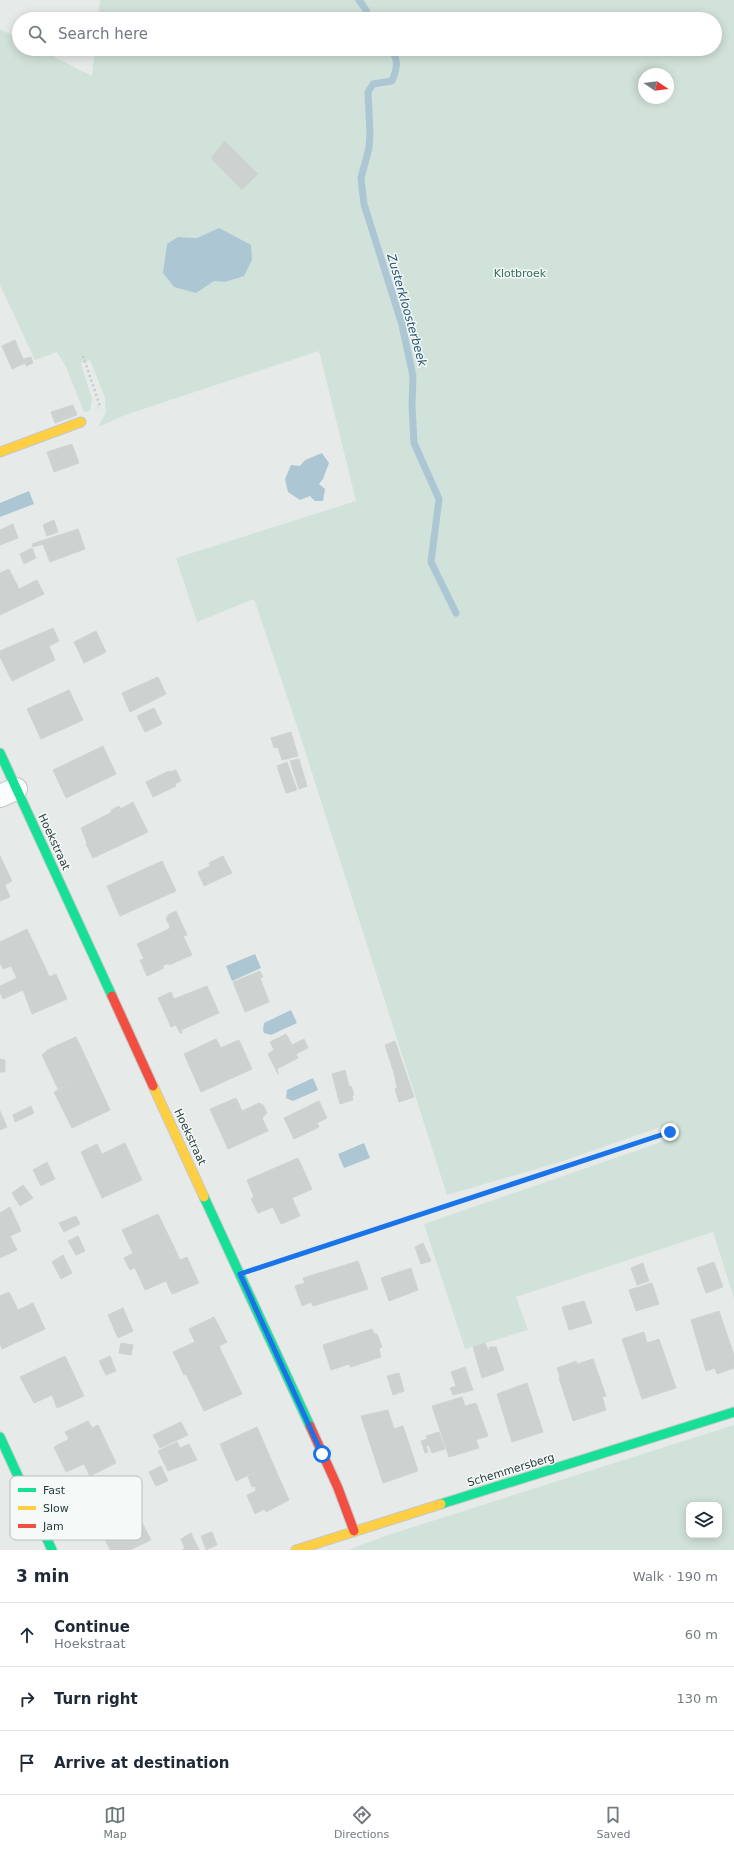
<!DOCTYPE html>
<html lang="en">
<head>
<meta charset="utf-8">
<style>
	body { margin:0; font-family:"DejaVu Sans",sans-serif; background:#f6f6f7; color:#1f2937 }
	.controls { position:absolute; right:12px; bottom:12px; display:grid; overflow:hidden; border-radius:8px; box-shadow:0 2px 10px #0003 }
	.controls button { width:36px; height:36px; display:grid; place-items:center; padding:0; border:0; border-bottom:1px solid #e0e1e3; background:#fff; color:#1f2937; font:20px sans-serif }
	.compass { position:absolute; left:638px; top:68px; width:36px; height:36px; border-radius:50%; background:#fff; box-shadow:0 2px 10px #0003; rotate:103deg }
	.stop { position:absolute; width:12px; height:12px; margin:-9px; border:3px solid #1a73e8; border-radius:50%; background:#fff }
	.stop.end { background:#1a73e8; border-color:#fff; box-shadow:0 1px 4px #0008 }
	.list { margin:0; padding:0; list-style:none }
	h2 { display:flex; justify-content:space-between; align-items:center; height:52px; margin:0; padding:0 16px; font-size:17px }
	h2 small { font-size:13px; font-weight:400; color:#747a83 }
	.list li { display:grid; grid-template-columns:26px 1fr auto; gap:12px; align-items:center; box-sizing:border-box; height:64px; padding:0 16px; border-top:1px solid #e0e1e3 }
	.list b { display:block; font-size:15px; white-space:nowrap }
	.list p { margin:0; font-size:13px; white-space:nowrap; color:#747a83 }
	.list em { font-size:13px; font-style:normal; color:#747a83 }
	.icon { flex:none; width:22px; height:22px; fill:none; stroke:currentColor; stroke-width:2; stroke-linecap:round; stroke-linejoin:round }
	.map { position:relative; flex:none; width:734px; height:1550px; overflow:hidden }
	.search { position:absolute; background:#fff; box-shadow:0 2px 10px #0003; left:12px; right:12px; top:12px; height:44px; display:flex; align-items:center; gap:10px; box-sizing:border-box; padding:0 14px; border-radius:22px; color:#747a83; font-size:15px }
	.sheet { height:244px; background:#fff }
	nav { display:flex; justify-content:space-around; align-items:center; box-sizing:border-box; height:56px; border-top:1px solid #e0e1e3; background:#fff; font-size:11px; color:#747a83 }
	nav a { display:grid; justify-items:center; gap:2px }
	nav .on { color:#697978 }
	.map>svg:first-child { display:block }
	.green { fill:#d1e2da; fill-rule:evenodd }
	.water { fill:#acc6d4 }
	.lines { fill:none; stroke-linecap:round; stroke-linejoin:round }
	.stream { stroke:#acc6d4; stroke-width:7 }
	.building { fill:#cdd2d1; stroke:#cfd4d3 }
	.street-casing { stroke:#c3c8c7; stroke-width:24 }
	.fast-casing { stroke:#c3c9c8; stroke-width:11 }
	.slow-casing { stroke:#c3c9c8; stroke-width:11 }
	.jam-casing { stroke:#c3c9c8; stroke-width:11 }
	.path { stroke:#c3caca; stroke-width:2.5; stroke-dasharray:2 3; stroke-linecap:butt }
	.street { stroke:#fbfcfc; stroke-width:22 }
	.fast { stroke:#16e098; stroke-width:9 }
	.slow { stroke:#ffcf43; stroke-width:9 }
	.jam { stroke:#f24e42; stroke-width:9 }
	.route { stroke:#1a73e8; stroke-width:5 }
	.labels { text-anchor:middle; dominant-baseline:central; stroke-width:3; stroke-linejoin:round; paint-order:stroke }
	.park-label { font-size:11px; fill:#346f58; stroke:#f5f9f8 }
	.street-label { font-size:11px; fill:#263c3b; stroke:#f5f9f8 }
	.water-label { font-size:12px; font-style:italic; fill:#265572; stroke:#f5f9f8 }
	.key { fill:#f5f9f8; stroke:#b7c0bf; stroke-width:1 }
	.key-label { font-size:11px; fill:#263c3b }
</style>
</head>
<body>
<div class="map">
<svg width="734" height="1550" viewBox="0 0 734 1550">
	<rect width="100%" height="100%" fill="#e6ebea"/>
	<!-- green -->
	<path class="green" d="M 100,0 L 734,0 L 734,1298 L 713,1232 L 516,1297 L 528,1330 L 465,1349 L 424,1224 L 679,1136 L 675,1122 L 560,1162 L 447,1195 L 297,726 L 254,599 L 197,622 L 176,558 L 356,501 L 319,351 L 125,415 L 98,427 L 106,413 L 105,398 L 90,360 L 81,363 L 92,399 L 90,411 L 84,412 L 66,367 L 57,352 L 35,360 L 0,285 L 0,29 L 19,39 L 19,49 L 39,49 L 92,76 L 95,49 L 715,49 L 715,19 L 98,19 ZM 644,74 L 668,74 L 668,98 L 644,98 ZM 178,237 L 197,238 L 225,282 L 214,281 L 196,293 Z
		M 734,1425 L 734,1550 L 348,1550 L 388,1535 ZM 689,1505 L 719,1505 L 719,1535 L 689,1535 Z"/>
	<!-- water -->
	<path class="water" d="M 219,228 L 251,245 L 252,260 L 244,276 L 225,282 L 214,281 L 196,293 L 174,287 L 163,273 L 167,244 L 178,237 L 197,238 Z
		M 322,453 L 329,463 L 323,479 L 319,484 L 325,489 L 323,501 L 315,501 L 310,496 L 300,500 L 288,492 L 285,479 L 291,465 L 300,466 L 305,460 Z
		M 29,491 L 34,504 L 0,517 L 0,503 Z
		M 255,954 L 261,968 L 232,981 L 226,966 Z
		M 291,1010 L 297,1023 L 271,1035 L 264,1033 L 263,1030 L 264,1023 Z
		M 313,1078 L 318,1090 L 293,1101 L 286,1098 L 287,1090 Z
		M 364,1143 L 370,1158 L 344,1168 L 338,1154 Z"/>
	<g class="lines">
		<!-- stream -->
		<path class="stream" d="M 359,0 L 366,10 L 369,19
			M 391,49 C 399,60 397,69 392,81 L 373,84 L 368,92 L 370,134 L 369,148 L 361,178 L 364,204 L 402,325 L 413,376 L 412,406 L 414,443 L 439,499 L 431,562 L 456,613"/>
	</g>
	<!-- building -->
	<path class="building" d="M 225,141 L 258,174 L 242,190 L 211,158 Z
		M 15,340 L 23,359 L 31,357 L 33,363 L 26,366 L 25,363 L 12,369 L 2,346 Z
		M 73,405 L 77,415 L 55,423 L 51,412 Z
		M 72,444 L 79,463 L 54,472 L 47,452 Z
		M 54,520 L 58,532 L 47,536 L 43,525 Z
		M 13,524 L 18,538 L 0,545 L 0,530 Z
		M 78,529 L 85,549 L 50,562 L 43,544 L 33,547 L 32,544 Z
		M 32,548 L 36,558 L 24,564 L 20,554 Z
		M 9,569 L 19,589 L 37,580 L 44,594 L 0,615 L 0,573 Z
		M 53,628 L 59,641 L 49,646 L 55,660 L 12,681 L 0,657 L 0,651 Z
		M 96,631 L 106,652 L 84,663 L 74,642 Z
		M 158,677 L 166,694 L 130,712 L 122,693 Z
		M 69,690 L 83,720 L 41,739 L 27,709 Z
		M 154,708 L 162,724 L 145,732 L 137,716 Z
		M 291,732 L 298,756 L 282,760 L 278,747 L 274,748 L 271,738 Z
		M 103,746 L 116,774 L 66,798 L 53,770 Z
		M 299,759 L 307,786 L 299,789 L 290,761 Z
		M 287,762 L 297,790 L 286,793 L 277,766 Z
		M 176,770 L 181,781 L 175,784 L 176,786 L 153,797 L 146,782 L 169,771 L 170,772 Z
		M 133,802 L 148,832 L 93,858 L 86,844 L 87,843 L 81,828 L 112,812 L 111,810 L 119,806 L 121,809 Z
		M 0,856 L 12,881 L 5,885 L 10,897 L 0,901 Z
		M 223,856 L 232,873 L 204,886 L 198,872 L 210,866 L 209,863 Z
		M 162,861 L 176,891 L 120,916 L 107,886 Z
		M 176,911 L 187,935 L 183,936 L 192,955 L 169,965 L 169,963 L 162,966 L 164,968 L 147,976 L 140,960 L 144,959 L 137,944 L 169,929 L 170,926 L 166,919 L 168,915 Z
		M 27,929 L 44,965 L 17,978 L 11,966 L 3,969 L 0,963 L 0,942 Z
		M 44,965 L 49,977 L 56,974 L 67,999 L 32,1014 L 23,990 L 3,999 L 0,992 L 0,986 Z
		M 260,971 L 263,977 L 260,978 L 269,1002 L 245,1012 L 233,982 Z
		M 207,986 L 219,1013 L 181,1030 L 182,1033 L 180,1033 L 176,1025 L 171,1027 L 158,998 L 171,992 L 174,999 Z
		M 286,1034 L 292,1045 L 304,1039 L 308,1048 L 296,1054 L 298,1058 L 277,1069 L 278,1074 L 268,1054 L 274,1050 L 270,1042 Z
		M 76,1037 L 93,1073 L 58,1089 L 42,1055 L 49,1049 Z
		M 216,1039 L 221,1048 L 239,1040 L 252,1069 L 201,1092 L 184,1054 Z
		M 395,1041 L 414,1097 L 399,1102 L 395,1089 L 397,1088 L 394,1073 L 385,1045 Z
		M 0,1059 L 5,1060 L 5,1072 L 0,1072 Z
		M 345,1070 L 349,1086 L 351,1086 L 354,1095 L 352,1096 L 353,1100 L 340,1104 L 332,1074 Z
		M 93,1073 L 110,1110 L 72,1128 L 54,1092 Z
		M 236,1098 L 242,1111 L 259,1103 L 263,1105 L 267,1113 L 262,1118 L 268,1131 L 228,1149 L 210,1109 Z
		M 319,1101 L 327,1118 L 317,1123 L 319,1127 L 294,1139 L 284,1118 Z
		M 31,1106 L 34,1113 L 15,1122 L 13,1115 Z
		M 0,1111 L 7,1127 L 0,1130 Z
		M 125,1143 L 142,1180 L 102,1198 L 81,1152 L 97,1144 L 102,1154 Z
		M 298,1158 L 312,1189 L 292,1198 L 300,1216 L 281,1224 L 273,1207 L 258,1213 L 251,1199 L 254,1197 L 247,1180 Z
		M 47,1162 L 55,1179 L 41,1186 L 33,1170 Z
		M 23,1185 L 33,1198 L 20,1206 L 12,1193 Z
		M 10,1207 L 21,1231 L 10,1236 L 17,1250 L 0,1258 L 0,1213 Z
		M 158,1214 L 175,1249 L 130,1270 L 124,1258 L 133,1253 L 122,1230 Z
		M 76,1216 L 80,1224 L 64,1232 L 59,1223 Z
		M 78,1236 L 85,1251 L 76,1255 L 68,1241 Z
		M 423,1243 L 431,1261 L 421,1264 L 415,1247 Z
		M 175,1249 L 180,1260 L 187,1257 L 199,1283 L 172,1294 L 166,1281 L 145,1290 L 135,1268 Z
		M 63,1255 L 72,1273 L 61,1279 L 52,1262 Z
		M 358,1261 L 368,1289 L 313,1306 L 311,1302 L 302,1306 L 295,1286 L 305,1283 L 303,1278 Z
		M 714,1262 L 723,1287 L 706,1293 L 697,1268 Z
		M 643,1263 L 649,1281 L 637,1285 L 631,1268 Z
		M 411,1268 L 418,1290 L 389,1301 L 381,1278 Z
		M 652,1283 L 659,1304 L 636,1311 L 629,1290 Z
		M 9,1292 L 18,1310 L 33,1303 L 45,1329 L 2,1349 L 0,1344 L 0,1296 Z
		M 584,1301 L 592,1323 L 569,1330 L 562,1307 Z
		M 123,1308 L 133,1331 L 118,1338 L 108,1315 Z
		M 719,1311 L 734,1355 L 734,1368 L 717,1374 L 715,1368 L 706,1371 L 691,1320 Z
		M 214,1317 L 227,1342 L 219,1346 L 223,1355 L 184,1375 L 173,1352 L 195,1342 L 189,1329 Z
		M 372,1329 L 374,1334 L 377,1334 L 382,1347 L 379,1349 L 381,1357 L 351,1367 L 349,1364 L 331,1370 L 323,1345 Z
		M 644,1332 L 647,1343 L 659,1339 L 676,1388 L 642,1399 L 622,1339 Z
		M 121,1343 L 133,1345 L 131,1355 L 119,1353 Z
		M 485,1343 L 488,1350 L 490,1349 L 489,1347 L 496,1347 L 504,1370 L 482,1378 L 473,1347 Z
		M 223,1355 L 242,1394 L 204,1411 L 186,1374 Z
		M 65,1356 L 84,1396 L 57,1408 L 52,1395 L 34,1403 L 20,1377 Z
		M 110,1356 L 116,1371 L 106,1375 L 99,1361 Z
		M 593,1359 L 606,1396 L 602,1397 L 606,1410 L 573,1421 L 559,1378 L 560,1377 L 557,1368 L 576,1361 L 577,1364 Z
		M 465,1367 L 473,1390 L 453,1395 L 450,1388 L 456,1386 L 451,1372 Z
		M 399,1373 L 404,1391 L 393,1395 L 387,1376 Z
		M 527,1383 L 543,1432 L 512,1442 L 497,1394 Z
		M 462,1397 L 465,1406 L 476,1403 L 488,1436 L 476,1440 L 479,1448 L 449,1457 L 432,1406 Z
		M 388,1410 L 394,1429 L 403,1426 L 418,1471 L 383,1483 L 361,1416 Z
		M 88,1421 L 92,1428 L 98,1425 L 116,1463 L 90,1476 L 84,1464 L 66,1472 L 54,1447 L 69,1439 L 65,1432 Z
		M 181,1422 L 188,1435 L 160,1448 L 153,1435 Z
		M 257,1427 L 273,1464 L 236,1481 L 220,1444 Z
		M 439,1432 L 445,1449 L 432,1453 L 429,1445 L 426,1446 L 428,1452 L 425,1453 L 421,1441 L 427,1439 L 426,1436 Z
		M 177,1442 L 180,1448 L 189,1444 L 197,1460 L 168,1471 L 158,1451 Z
		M 273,1464 L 289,1500 L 266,1512 L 264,1509 L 255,1514 L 247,1495 L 256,1491 L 255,1486 L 252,1487 L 248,1476 Z
		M 161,1466 L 168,1481 L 156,1486 L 149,1472 Z
		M 125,1499 L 134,1518 L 138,1515 L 151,1540 L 130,1550 L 110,1550 L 93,1514 Z
		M 212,1532 L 217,1545 L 206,1550 L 201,1536 Z
		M 191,1533 L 199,1550 L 182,1550 L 185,1549 L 181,1539 Z"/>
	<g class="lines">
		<!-- street casing -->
		<g class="street-casing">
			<path id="street" d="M 0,796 L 16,789"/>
		</g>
		<!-- fast casing -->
		<g class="fast-casing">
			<path id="fast" d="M 0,753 L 112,996
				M 204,1197 L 310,1426
				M 0,1437 L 52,1550
				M 441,1504 L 734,1412"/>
		</g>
		<!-- slow casing -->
		<g class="slow-casing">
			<path id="slow" d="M 0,452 L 81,422
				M 153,1086 L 204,1197
				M 296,1550 L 441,1504"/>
		</g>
		<!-- jam casing -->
		<g class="jam-casing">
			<path id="jam" d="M 112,996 L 153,1086
				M 310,1426 L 338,1488 L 354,1531"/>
		</g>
		<!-- path -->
		<path class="path" d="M 83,356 L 100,406 L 98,408
			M 262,1267 L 670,1132"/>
		<!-- street -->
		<use href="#street" class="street"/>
		<!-- fast -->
		<use href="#fast" class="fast"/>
		<!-- slow -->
		<use href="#slow" class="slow"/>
		<!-- jam -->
		<use href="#jam" class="jam"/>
	</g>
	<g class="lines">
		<!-- route -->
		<path class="route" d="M 322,1454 L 240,1274 L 670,1132"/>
	</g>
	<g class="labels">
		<!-- park labels -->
		<g class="park-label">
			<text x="520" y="273">Klotbroek</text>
		</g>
		<!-- street labels -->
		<g class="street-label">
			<text transform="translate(54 842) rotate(65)">Hoekstraat</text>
			<text transform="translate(190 1137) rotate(65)">Hoekstraat</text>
			<text transform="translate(511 1470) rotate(-17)">Schemmersberg</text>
		</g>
		<!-- water labels -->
		<g class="water-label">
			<text transform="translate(407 310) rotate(74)">Zusterkloosterbeek</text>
		</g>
	</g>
	<!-- legend -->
	<rect x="10" y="1476" width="132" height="64" rx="6" class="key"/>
	<rect x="18" y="1488" width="18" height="4" fill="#16e098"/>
	<rect x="18" y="1506" width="18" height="4" fill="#ffcf43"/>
	<rect x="18" y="1524" width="18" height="4" fill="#f24e42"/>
	<g class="key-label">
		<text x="43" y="1494">Fast</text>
		<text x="43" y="1512">Slow</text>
		<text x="43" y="1530">Jam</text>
	</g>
</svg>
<div class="controls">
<button><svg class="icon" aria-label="layers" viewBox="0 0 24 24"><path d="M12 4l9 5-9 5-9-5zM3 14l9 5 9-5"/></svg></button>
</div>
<svg class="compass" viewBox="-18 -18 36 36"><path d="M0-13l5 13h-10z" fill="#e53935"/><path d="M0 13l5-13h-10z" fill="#747a83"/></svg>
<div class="stop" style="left:322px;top:1454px"></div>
<div class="stop end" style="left:670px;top:1132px"></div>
<div class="search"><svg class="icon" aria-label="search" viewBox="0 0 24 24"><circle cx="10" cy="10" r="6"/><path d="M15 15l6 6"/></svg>Search here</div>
</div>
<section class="sheet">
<h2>3 min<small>Walk · 190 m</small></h2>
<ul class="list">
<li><svg class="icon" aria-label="ahead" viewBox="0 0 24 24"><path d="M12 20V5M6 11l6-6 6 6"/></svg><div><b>Continue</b><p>Hoekstraat</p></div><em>60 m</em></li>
<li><svg class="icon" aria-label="right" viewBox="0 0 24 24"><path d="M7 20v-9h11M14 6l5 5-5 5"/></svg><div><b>Turn right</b></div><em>130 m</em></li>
<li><svg class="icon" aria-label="arrive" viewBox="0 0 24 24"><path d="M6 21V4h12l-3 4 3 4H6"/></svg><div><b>Arrive at destination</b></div></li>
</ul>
</section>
<nav>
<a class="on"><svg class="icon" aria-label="map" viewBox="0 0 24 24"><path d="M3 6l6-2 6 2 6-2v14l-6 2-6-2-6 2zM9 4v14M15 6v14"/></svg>Map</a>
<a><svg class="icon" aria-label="directions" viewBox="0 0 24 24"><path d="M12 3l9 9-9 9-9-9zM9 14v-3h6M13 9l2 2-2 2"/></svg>Directions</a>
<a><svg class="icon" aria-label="saved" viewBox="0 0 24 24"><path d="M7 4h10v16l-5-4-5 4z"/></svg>Saved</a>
</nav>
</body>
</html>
